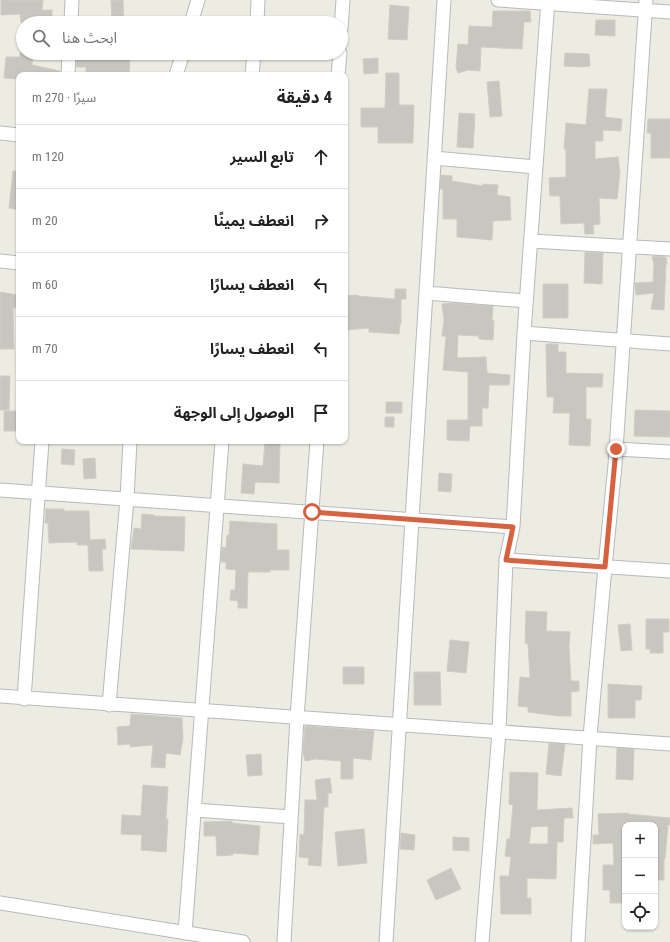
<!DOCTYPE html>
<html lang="ar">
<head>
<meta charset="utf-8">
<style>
	body { margin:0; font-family:"Roboto Condensed","Noto Sans Arabic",sans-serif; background:#f2f2f2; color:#222; direction:rtl }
	.controls { position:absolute; right:12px; bottom:12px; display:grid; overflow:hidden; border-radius:8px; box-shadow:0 1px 3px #0004 }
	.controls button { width:36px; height:36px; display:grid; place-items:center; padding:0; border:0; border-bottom:1px solid #e0e0e0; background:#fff; color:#222; font:20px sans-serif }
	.stop { position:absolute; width:12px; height:12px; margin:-9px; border:3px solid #d66240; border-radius:50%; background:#fff }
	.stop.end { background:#d66240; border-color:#fff; box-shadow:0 1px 4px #0008 }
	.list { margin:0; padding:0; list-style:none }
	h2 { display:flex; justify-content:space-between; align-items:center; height:52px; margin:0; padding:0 16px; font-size:17px }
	h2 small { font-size:13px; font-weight:400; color:#767676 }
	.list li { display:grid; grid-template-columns:26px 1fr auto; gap:12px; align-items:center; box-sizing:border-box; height:64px; padding:0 16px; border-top:1px solid #e0e0e0 }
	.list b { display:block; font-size:15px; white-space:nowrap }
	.list em { font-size:13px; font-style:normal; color:#767676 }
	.icon { flex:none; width:22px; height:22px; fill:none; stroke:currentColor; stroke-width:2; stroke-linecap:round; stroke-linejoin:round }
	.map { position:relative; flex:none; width:670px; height:942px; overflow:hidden; direction:ltr }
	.search { position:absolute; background:#fff; box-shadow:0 1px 3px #0004; left:16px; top:16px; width:332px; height:44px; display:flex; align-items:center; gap:10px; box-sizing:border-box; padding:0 14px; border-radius:22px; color:#767676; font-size:15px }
	.panel { position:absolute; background:#fff; box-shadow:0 1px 3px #0004; left:16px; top:72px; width:332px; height:372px; border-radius:8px; direction:rtl }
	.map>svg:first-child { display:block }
	.building { fill:#c8c6c0; stroke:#d0cec2; fill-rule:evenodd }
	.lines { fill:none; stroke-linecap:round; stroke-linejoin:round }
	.street-casing { stroke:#b8b9be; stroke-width:15 }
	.street { stroke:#fff; stroke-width:13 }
	.route { stroke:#d66240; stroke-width:5 }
</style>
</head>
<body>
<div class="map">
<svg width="670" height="942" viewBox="0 0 670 942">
	<rect width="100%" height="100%" fill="#ecece3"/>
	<!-- building -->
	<path class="building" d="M 1,0 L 43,0 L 42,10 L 52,10 L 52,23 L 21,23 L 20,14 L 1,15 Z
		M 111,0 L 123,0 L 124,22 L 122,22 L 122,23 L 112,23 Z
		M 390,5 L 409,7 L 407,40 L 388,39 Z
		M 493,11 L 530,11 L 531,22 L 524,22 L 522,49 L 481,47 L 480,71 L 468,70 L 458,73 L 456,68 L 458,44 L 468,45 L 469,26 L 492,27 Z
		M 596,20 L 615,20 L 615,36 L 595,35 Z
		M 20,53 L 33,53 L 32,65 L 60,71 L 60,75 L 19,75 L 19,79 L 4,78 L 6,57 L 20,57 Z
		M 107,53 L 121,53 L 121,58 L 130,59 L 129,75 L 86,75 L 86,67 L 76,67 L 77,54 L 107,55 Z
		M 565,53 L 589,54 L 590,66 L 582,67 L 564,66 Z
		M 378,58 L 378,73 L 364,74 L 363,59 Z
		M 386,73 L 399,73 L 399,105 L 414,105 L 413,143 L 378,143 L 378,127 L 361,127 L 361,108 L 385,108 Z
		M 499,81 L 502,116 L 490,117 L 487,82 Z
		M 589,89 L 607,89 L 605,117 L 622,119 L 621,131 L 603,130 L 603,141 L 595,141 L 595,159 L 618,157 L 620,172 L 617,199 L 599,198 L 600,224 L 593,225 L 594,234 L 585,234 L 584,223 L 561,224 L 560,196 L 550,196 L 549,178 L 566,177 L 566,149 L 564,149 L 566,123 L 586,125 Z
		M 459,113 L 475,114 L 473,148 L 457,147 Z
		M 648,119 L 670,119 L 670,158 L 651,158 L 651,133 L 647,133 Z
		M 13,171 L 19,171 L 19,210 L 9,208 Z
		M 441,175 L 452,176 L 452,181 L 483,186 L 483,184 L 498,185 L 497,195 L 510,197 L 511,220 L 493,221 L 492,240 L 457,237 L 457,219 L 443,219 L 443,189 L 440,189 Z
		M 585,252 L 603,253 L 602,284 L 584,283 Z
		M 656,256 L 666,257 L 667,264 L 666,264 L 664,310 L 651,309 L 654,293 L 636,295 L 635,283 L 653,282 L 654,264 L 652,257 Z
		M 543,284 L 568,284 L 568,318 L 543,318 Z
		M 395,289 L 406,289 L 406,299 L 401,299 L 401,324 L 400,324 L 399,334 L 369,332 L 369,328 L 345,330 L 345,296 L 358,295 L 358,296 L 395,299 Z
		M 0,292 L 18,295 L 16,308 L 13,308 L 14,349 L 0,349 Z
		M 450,303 L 493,306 L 492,320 L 494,321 L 493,340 L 479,339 L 479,336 L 458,335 L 457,358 L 486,357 L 487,373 L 510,375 L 509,385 L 489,385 L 488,408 L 482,408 L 482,426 L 470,426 L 469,441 L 447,440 L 447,420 L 468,420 L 468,372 L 443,370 L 446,336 L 442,336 L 444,320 L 442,304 Z
		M 546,344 L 558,344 L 558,352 L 566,352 L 566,373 L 603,374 L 602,387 L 586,387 L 586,419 L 591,419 L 590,446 L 569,445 L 570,413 L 553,413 L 554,397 L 547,397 Z
		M 0,376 L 10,376 L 9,410 L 0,410 Z
		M 386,402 L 402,402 L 402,413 L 386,413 Z
		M 635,410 L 670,411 L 670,437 L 634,436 Z
		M 4,411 L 17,411 L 18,431 L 4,431 Z
		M 385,417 L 394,417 L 394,427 L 385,427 Z
		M 265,441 L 280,441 L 279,483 L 255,482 L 254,494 L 241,493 L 243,464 L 263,466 Z
		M 62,449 L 75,450 L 74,465 L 61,464 Z
		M 95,458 L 96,478 L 84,479 L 83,459 Z
		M 439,473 L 452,474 L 451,492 L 438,491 Z
		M 46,509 L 64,509 L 64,511 L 89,511 L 90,540 L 105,539 L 106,549 L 102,549 L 103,571 L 89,571 L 88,545 L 77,545 L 77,542 L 49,543 L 48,523 L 45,523 Z
		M 142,514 L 154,515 L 154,516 L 185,517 L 184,551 L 131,549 L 134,528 L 141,529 Z
		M 230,521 L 277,524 L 277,550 L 289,550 L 289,570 L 270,570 L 270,572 L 248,572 L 247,608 L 238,608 L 238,601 L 230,600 L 231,590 L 235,590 L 236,570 L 226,569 L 226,562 L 221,562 L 222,547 L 226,548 L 227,535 L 229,535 Z
		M 526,611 L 547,612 L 546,631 L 570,632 L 569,646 L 571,681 L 579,681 L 579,691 L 571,692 L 571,716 L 558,716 L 528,712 L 528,707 L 518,706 L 520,677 L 530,678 L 528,644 L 525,643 Z
		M 646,619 L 669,619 L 669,632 L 663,632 L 663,653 L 650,653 L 650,649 L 646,649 Z
		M 630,624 L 632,650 L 621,651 L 618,625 Z
		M 450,640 L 469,642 L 466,673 L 447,671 Z
		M 343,667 L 364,667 L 364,684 L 343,684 Z
		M 414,672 L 440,672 L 441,705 L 414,705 Z
		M 608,684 L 642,686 L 641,700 L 635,700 L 635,718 L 608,718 Z
		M 131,714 L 182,718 L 183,739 L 180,755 L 166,753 L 165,768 L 151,767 L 153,745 L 130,747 L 130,744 L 118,745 L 117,727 L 130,726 Z
		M 305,726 L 374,731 L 371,760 L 353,758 L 353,779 L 341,779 L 341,761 L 315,759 L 305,761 L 303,752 Z
		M 549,743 L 565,744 L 561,776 L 546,774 Z
		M 617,748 L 634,749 L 633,780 L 616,779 Z
		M 261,754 L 262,775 L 248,776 L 246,755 Z
		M 510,772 L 538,773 L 537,810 L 572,808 L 573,818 L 564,818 L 563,842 L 557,842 L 556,879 L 527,878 L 527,898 L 531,898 L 531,914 L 501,914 L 500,876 L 509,876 L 511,857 L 505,856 L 507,839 L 510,839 L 513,805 L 509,804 ZM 548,826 L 548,844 L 529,844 L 531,827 Z
		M 330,778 L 332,793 L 328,793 L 328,807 L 324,807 L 321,866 L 308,865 L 309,858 L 299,857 L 300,834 L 304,835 L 305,800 L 317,800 L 315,780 Z
		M 143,785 L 168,787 L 166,819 L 168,819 L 166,852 L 141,850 L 142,835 L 121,834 L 122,815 L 141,816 Z
		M 628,813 L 628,814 L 670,818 L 670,825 L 668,825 L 665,859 L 664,859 L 664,880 L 655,880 L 655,825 L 625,825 L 625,880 L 623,880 L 623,903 L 610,903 L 610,890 L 603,890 L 603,865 L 614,865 L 613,843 L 593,844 L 593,835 L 599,835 L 598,814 Z
		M 232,821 L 232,823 L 260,826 L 258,855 L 233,853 L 233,855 L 217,856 L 216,836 L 204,836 L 204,822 Z
		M 364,829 L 367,863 L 338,866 L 335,832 Z
		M 401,833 L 415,835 L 414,850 L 400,849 Z
		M 453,837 L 469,838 L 469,851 L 453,850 Z
		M 451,868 L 461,889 L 436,900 L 427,880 Z"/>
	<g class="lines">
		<!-- street casing -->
		<g class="street-casing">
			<path id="street" d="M 498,0 L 670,12
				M 71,23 L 72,0
				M 191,23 L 198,0
				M 257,23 L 258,0
				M 341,29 L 343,0
				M 68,75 L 69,53
				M 176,75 L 183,53
				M 252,75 L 254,53
				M 338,75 L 340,53
				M 0,133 L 19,135
				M 434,158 L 536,167
				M 531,241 L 670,249
				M 0,261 L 19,263
				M 426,293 L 526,301
				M 524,333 L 670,344
				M 616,449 L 670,452
				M 0,490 L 513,527
				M 506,560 L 670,571
				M 0,696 L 670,744
				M 24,699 L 42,441
				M 109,705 L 127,499 L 130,441
				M 195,810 L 291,817
				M 0,903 L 243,942
				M 185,933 L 222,441
				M 284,942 L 297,718 L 317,441
				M 386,942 L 444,0
				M 482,942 L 499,732 L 506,560 L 513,527 L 524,333 L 548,0
				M 578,942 L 590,737 L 605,567 L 615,465 L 646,0"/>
		</g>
		<!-- street -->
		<use href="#street" class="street"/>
	</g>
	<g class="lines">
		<!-- route -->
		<path class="route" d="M 312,512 L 513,527 L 506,560 L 605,567 L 616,449"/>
	</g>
</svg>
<div class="controls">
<button>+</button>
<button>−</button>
<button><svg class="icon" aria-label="locate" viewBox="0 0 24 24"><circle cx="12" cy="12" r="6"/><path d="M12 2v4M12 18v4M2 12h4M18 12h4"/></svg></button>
</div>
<div class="stop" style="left:312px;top:512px"></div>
<div class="stop end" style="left:616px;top:449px"></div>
<div class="search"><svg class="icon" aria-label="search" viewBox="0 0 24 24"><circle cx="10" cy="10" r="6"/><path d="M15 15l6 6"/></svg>ابحث هنا</div>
<section class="panel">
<h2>4 دقيقة<small>سيرًا · 270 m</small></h2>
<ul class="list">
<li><svg class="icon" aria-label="ahead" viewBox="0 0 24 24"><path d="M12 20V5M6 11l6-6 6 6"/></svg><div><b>تابع السير</b></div><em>120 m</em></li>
<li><svg class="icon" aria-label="right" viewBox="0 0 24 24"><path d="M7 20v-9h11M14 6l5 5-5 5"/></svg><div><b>انعطف يمينًا</b></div><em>20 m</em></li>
<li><svg class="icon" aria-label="left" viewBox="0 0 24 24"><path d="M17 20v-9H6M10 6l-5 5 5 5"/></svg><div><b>انعطف يسارًا</b></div><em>60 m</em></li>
<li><svg class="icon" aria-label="left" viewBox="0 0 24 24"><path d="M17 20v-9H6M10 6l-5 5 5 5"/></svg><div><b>انعطف يسارًا</b></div><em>70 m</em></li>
<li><svg class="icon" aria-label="arrive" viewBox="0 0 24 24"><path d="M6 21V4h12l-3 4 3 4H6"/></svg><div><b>الوصول إلى الوجهة</b></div></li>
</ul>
</section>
</div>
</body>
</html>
